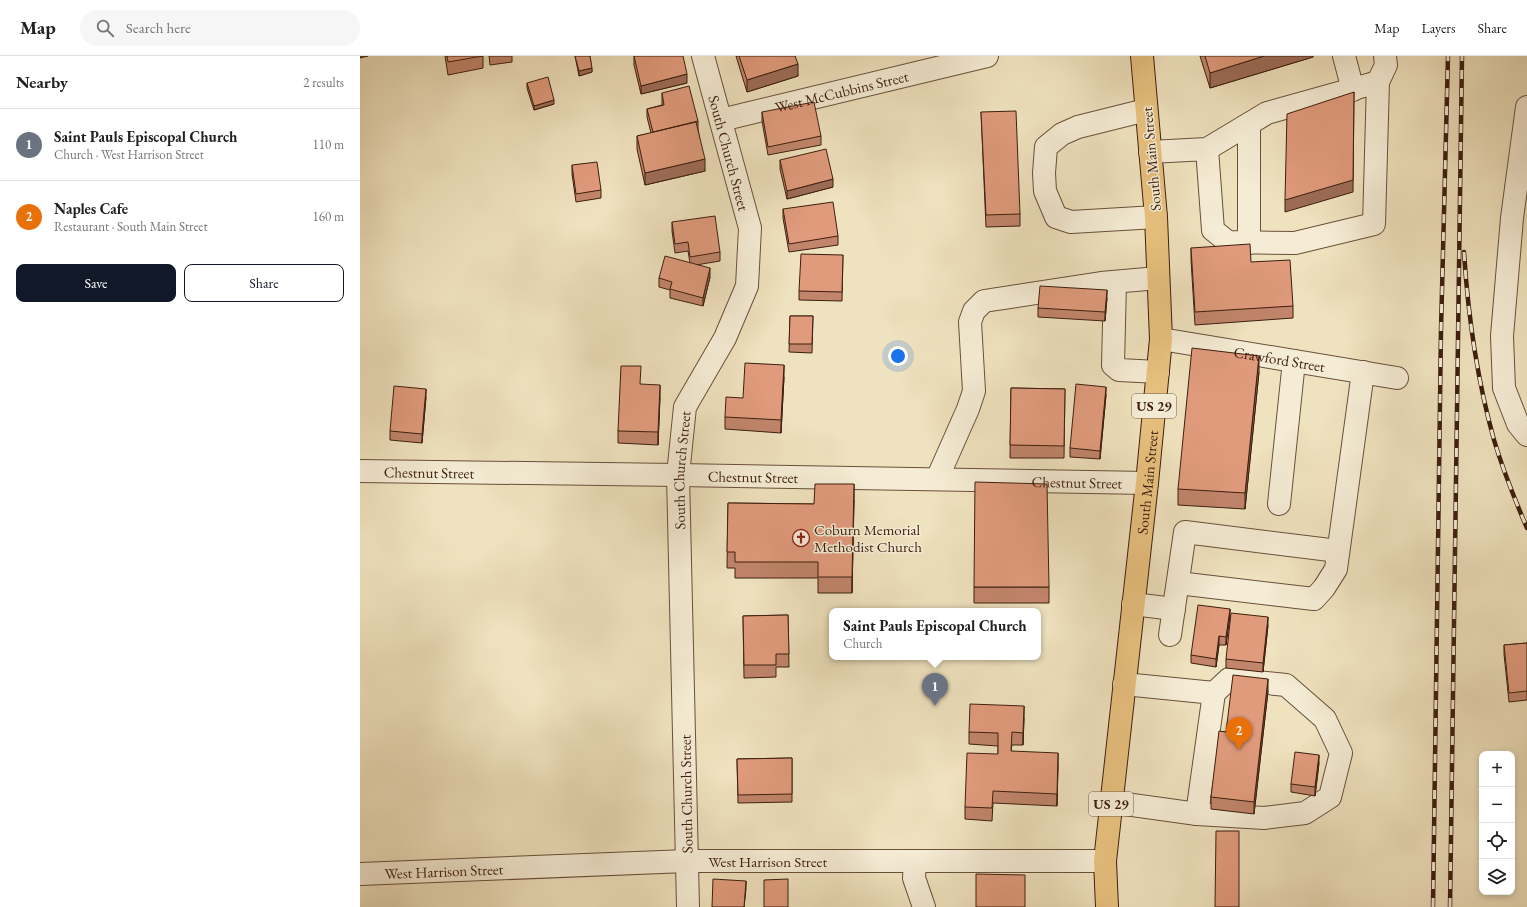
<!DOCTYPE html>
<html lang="en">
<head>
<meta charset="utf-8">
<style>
	body { margin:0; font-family:"EB Garamond",serif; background:#f6f6f6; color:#202124 }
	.controls { position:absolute; right:12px; bottom:12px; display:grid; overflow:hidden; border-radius:8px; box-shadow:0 2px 6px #0003 }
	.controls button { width:36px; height:36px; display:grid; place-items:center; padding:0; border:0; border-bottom:1px solid #e0e0e0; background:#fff; color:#202124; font:20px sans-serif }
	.you { position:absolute; left:538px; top:300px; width:14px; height:14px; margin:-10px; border:3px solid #fff; border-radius:50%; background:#1a73e8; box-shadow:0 0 0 6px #1a73e833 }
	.badge { display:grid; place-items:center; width:26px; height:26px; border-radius:50%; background:#111827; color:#fff; font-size:13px; font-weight:700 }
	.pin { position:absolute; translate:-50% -33px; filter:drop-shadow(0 1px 2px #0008) }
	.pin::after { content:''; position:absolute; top:21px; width:14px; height:12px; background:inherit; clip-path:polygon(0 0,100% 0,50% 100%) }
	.popup { position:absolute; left:469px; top:552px; width:212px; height:52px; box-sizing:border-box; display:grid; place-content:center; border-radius:8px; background:#fff; filter:drop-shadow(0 1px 3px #0005); font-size:13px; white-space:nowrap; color:#757577 }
	.popup b { font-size:15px; color:#202124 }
	.popup::after { content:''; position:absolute; left:50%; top:100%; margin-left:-8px; border:8px solid transparent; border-top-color:#fff }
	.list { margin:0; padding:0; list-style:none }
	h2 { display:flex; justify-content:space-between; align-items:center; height:52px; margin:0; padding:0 16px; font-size:17px }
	h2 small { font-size:13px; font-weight:400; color:#757577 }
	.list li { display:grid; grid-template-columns:26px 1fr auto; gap:12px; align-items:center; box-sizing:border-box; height:72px; padding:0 16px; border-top:1px solid #e0e0e0 }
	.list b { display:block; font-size:15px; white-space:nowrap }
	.list p { margin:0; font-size:13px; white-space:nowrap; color:#757577 }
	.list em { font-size:13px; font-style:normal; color:#757577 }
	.actions { display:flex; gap:8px; padding:12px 16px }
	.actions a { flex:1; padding:9px 0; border:1px solid #111827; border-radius:8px; text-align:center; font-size:14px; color:#111827 }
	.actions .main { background:#111827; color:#fff }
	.icon { flex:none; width:22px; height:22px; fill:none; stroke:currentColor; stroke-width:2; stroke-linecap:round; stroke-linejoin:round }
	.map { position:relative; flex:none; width:1167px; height:851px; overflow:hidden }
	header { display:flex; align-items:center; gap:24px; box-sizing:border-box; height:56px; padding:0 20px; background:#fff; border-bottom:1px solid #e0e0e0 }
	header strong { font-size:19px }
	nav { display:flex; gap:22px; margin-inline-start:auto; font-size:14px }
	.search { width:280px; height:36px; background:#f6f6f6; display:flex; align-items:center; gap:10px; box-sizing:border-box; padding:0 14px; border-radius:22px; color:#757577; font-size:15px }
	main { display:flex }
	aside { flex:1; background:#fff }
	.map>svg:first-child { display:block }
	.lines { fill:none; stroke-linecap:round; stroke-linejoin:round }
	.minor-casing { stroke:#6a4f3a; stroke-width:24 }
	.major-casing { stroke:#3d1e0e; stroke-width:24 }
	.minor { stroke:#f5ecd5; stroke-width:22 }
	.major { stroke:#e8c17f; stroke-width:22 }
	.rail-casing { stroke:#3d1e0e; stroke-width:4.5 }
	.rail { stroke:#f5ecd5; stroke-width:3; stroke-dasharray:9; stroke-linecap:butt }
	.wall { fill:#c1856b; stroke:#3d1e0e }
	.shaded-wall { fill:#9d6c57; stroke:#3d1e0e }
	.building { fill:#e09b7c; stroke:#3d1e0e }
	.labels { text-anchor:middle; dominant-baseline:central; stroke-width:3; stroke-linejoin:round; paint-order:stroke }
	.shield { fill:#f5ecd5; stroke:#745c4a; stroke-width:1 }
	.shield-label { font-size:14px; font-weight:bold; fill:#3d1e0e }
	.street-label { font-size:15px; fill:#3d1e0e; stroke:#f5ecd5 }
	.poi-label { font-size:15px; fill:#3d1e0e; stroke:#f5ecd5; text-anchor:start }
</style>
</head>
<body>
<header>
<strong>Map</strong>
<div class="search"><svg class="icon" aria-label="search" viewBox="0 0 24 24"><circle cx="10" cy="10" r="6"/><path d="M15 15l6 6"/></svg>Search here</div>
<nav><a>Map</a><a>Layers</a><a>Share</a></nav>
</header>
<main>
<aside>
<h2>Nearby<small>2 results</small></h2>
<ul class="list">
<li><span class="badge" style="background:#6b7280">1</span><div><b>Saint Pauls Episcopal Church</b><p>Church · West Harrison Street</p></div><em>110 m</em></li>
<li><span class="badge" style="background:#e8710a">2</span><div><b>Naples Cafe</b><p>Restaurant · South Main Street</p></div><em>160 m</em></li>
</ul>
<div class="actions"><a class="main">Save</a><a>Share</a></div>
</aside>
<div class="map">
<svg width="1167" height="851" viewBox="0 0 1167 851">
	<rect width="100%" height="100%" fill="#efe2be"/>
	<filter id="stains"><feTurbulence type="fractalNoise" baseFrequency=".005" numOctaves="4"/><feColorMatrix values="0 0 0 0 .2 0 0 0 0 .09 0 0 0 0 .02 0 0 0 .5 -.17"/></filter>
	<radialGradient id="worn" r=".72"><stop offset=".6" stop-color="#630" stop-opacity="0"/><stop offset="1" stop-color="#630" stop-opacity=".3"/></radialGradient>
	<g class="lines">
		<!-- minor casing -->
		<g class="minor-casing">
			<g id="minor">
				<path d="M 984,0 L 993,34"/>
				<path d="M 1018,26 L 1026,9 L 1025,0"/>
				<path d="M 1167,51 L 1152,162 L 1142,280 L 1144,332 L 1158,368 L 1167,379"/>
				<path d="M 786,54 L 718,71 L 702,78 L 686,91 L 684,117 L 685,135 L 696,161 L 711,166 L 796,161"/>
				<path id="s1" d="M 361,64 L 627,0"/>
				<path d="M 889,68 L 889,187"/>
				<path d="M 790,96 L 847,93 L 907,57 L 1018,26 L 1014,168 L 935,187 L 868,186 L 853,174 L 847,93"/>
				<path d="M 755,226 L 753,309 L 759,314 L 798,316"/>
				<path id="s2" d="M 801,283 L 1037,322"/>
				<path id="s3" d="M 0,415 L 318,419 L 787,427"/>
				<path d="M 577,423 L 608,353 L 614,335 L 610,266 L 614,255 L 624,245 L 741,227 L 798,222"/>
				<path d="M 919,448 L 934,305"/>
				<path d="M 818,527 L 954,543 L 964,532 L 976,513 L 1003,316"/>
				<path d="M 773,548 L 814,553"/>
				<path d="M 810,579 L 825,476 L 978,495"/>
				<path d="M 751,746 L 837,758 L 854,637 L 764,628"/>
				<path d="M 837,758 L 904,762 L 945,757 L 970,741 L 981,697 L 965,663 L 926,629 L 869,623 L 854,637"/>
				<path d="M 555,805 L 554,822 L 564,851"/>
				<path id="s4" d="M 0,818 L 327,805 L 745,805"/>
				<path id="s5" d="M 328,851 L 318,419 L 325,351 L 365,282 L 387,230 L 390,172 L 343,0"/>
			</g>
		</g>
		<!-- major casing -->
		<g class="major-casing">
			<g id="major">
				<path id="s6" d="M 747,851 L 745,805 L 787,427 L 801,283 L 796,161 L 782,0"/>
			</g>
		</g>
		<!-- minor -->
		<use href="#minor" class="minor"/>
		<!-- major -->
		<use href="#major" class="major"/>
		<!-- rail casing -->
		<g class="rail-casing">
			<path id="rail" d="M 1104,196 C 1108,260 1117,323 1134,384 C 1143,414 1155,444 1167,472
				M 1073,851 L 1081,274 L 1088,0
				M 1090,851 L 1102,0"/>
		</g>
		<!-- rail -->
		<use href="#rail" class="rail"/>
	</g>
	<!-- wall -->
	<path class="wall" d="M 85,0 L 123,0 L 123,12 L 88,19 Z
		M 129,0 L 152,0 L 152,6 L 130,9 Z
		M 215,0 L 230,0 L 232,16 L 219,20 Z
		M 274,0 L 327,27 L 281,38 L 274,9 Z
		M 376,0 L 435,0 L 438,20 L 387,36 Z
		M 840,0 L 953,0 L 953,1 L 850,32 Z
		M 167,27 L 194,48 L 174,54 L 167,32 Z
		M 302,37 L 338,73 L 345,115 L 285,129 L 277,93 L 277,80 L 291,77 L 287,61 L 287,53 L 302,49 Z
		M 402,56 L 461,80 L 461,89 L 408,99 L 402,65 Z
		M 621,56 L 660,158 L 660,170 L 626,171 Z
		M 420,104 L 473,131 L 427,143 L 420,113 Z
		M 212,109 L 241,134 L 241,142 L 216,146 L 212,118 Z
		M 423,153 L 478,180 L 478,189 L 429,196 L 423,162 Z
		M 312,166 L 360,196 L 360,205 L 336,209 L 350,221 L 343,250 L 310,242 L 310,234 L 299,231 L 299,222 L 330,207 L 328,195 L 315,197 L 312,175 Z
		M 831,192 L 891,206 L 933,250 L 933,262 L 835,269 L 831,204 Z
		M 483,199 L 482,245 L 439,244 L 439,235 Z
		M 747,242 L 745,265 L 678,261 L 678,252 Z
		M 430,260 L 453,260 L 452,297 L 429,296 Z
		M 899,316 L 885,453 L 818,449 L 818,433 Z
		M 424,321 L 421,377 L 365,373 L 365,361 L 383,342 Z
		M 281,328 L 300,341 L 298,389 L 258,387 L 258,375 Z
		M 651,332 L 705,333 L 704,402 L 650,402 Z
		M 746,339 L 740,403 L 710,401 L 710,392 Z
		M 66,341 L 62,387 L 30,384 L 30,375 Z
		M 494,444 L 492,537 L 458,537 L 458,522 L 375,522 L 375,512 L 367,512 L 368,447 L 454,448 Z
		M 614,531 L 689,531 L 689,547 L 614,547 Z
		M 870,553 L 866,589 L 859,589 L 856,611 L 831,607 L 831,599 Z
		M 428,559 L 429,611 L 416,611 L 416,621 L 384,622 L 383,560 Z
		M 908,569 L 903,616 L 866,612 L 866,603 Z
		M 1167,587 L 1167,644 L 1149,646 L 1144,598 L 1144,589 Z
		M 908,635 L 894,758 L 851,753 L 851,741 L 866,676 Z
		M 664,662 L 663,689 L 652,689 L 651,695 L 698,709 L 697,750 L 633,747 L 632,765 L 605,763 L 605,751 L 638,698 L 638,690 L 609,688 L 609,676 Z
		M 432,702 L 432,746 L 378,747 L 377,703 Z
		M 959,707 L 955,740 L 931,736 L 931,728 Z"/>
	<!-- shaded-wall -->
	<path class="shaded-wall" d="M 0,0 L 8,0 L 0,2 Z
		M 904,0 L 953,0 L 953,1 L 850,32 L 850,17 Z
		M 438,8 L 438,20 L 387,36 L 387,24 Z
		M 232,12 L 232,16 L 219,20 L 219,15 Z
		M 327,18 L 327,27 L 281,38 L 281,30 Z
		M 994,36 L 993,136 L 925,156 L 925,144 Z
		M 194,44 L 194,48 L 174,54 L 174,50 Z
		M 338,65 L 338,73 L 293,77 Z
		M 345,103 L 345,115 L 285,129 L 285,117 Z
		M 473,123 L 473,131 L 427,143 L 427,135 Z
		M 350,212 L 350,221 L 343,250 L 343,242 Z
		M 747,234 L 747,242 L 745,265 L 745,256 Z
		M 899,300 L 899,316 L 885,453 L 885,437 Z
		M 424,309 L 424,321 L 421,377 L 421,364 Z
		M 300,329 L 300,341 L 298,389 L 298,376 Z
		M 746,331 L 746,339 L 740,403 L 740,395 Z
		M 66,333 L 66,341 L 62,387 L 62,378 Z
		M 494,428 L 494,444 L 492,537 L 492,521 Z
		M 870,553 L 870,561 L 866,589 L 866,581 Z
		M 908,561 L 908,569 L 903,616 L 903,607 Z
		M 859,580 L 859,589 L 856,611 L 856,603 Z
		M 908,623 L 908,635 L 894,758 L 894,746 Z
		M 664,650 L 664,662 L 663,689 L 663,677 Z
		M 698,697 L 698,709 L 697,750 L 697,738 Z
		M 959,699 L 959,707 L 955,740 L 955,731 Z
		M 386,825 L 386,833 L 384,851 Z"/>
	<!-- building -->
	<path class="building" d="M 87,0 L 123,0 L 88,6 Z
		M 215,0 L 230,0 L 232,12 L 219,15 Z
		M 274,0 L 323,0 L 327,18 L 281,30 Z
		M 379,0 L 435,0 L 438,8 L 387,24 Z
		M 845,0 L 904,0 L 850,17 Z
		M 188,21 L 194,44 L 174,50 L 167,27 Z
		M 329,30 L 338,65 L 293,76 L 287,53 L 304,49 L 302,37 Z
		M 994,36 L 993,124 L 925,144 L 927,58 Z
		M 454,46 L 461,80 L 408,91 L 402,56 Z
		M 656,55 L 660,158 L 626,159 L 621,56 Z
		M 336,66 L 345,103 L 285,117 L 277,80 Z
		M 466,93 L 473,123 L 427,135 L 420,104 Z
		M 237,106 L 241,134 L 216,138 L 212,109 Z
		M 473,146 L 478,180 L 429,188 L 423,153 Z
		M 355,160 L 360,196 L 330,201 L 328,186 L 315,188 L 312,166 Z
		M 890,188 L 891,206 L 930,204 L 933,250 L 835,256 L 831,192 Z
		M 441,198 L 483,199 L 482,236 L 439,235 Z
		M 305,200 L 350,212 L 343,242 L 310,233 L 312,226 L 299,222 Z
		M 680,230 L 747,234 L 745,256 L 678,252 Z
		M 430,260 L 453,260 L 452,288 L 429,288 Z
		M 832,292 L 899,300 L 885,437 L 818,433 Z
		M 385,307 L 424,309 L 421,364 L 365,361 L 366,341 L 383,342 Z
		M 261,310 L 281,310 L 280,328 L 300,329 L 298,376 L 258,375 Z
		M 716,328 L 746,331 L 740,395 L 710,392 Z
		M 34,330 L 66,333 L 62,378 L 30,375 Z
		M 651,332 L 705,333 L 704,390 L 650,389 Z
		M 615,426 L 687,428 L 689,531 L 614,531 Z
		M 455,428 L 494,428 L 492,521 L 458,521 L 458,506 L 375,506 L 375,496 L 367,496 L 368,447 L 454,448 Z
		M 838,549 L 870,553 L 866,581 L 859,580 L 856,603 L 831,599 Z
		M 871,557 L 908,561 L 903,607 L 866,603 Z
		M 428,559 L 429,598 L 416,598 L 416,609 L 384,609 L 383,560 Z
		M 1167,587 L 1167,635 L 1149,637 L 1144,589 Z
		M 873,619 L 908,623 L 894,746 L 851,741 L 859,675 L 866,676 Z
		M 610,648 L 664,650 L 663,677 L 652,676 L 651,695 L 698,697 L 697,738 L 633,735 L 632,752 L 605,751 L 607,697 L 638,698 L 638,677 L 609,676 Z
		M 935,696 L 959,699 L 955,731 L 931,728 Z
		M 432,702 L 432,738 L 378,739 L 377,703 Z
		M 856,775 L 879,775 L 879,851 L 855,851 Z
		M 616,818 L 665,819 L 665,851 L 616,851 Z
		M 353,823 L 386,825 L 384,851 L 352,851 Z
		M 428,823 L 428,851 L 404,851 L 404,824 Z"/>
	<!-- icons -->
	<defs>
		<g id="church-ring" transform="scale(0.9)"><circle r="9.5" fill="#f5ecd5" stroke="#8f2418" stroke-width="1.5"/><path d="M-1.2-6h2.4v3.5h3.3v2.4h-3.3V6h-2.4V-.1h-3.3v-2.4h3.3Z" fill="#8f2418"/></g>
	</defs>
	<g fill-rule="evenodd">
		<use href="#church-ring" x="441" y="482"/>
	</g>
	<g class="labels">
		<!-- shield labels -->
		<g class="shield">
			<rect x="772" y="338" width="44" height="24" rx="3"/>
			<rect x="729" y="736" width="44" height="24" rx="3"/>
		</g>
		<g class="shield-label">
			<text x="794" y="350">US 29</text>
			<text x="751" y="748">US 29</text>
		</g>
		<!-- street labels -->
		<g class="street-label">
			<text stroke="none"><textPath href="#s1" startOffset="124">West McCubbins Street</textPath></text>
			<text transform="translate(369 97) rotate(75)">South Church Street</text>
			<text transform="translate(791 103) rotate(-95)">South Main Street</text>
			<text stroke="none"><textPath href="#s2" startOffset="120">Crawford Street</textPath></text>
			<text stroke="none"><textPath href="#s5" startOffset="437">South Church Street</textPath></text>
			<text stroke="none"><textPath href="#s3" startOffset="69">Chestnut Street</textPath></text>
			<text stroke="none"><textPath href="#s3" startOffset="393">Chestnut Street</textPath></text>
			<text stroke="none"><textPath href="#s3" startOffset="717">Chestnut Street</textPath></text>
			<text stroke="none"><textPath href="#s6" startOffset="427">South Main Street</textPath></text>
			<text transform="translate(326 738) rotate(-91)">South Church Street</text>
			<text stroke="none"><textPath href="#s4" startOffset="408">West Harrison Street</textPath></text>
			<text stroke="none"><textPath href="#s4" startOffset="84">West Harrison Street</textPath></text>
		</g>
		<!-- poi labels -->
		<g class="poi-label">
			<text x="454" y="473">Coburn Memorial<tspan x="454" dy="17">Methodist Church</tspan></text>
		</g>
	</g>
	<rect width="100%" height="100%" filter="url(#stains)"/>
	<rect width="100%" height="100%" fill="url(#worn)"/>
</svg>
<div class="controls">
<button>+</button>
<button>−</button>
<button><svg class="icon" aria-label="locate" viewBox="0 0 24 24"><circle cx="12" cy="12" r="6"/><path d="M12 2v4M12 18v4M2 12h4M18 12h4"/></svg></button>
<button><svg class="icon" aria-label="layers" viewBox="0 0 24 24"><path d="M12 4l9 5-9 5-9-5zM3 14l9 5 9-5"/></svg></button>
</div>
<div class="you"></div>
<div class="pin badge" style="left:575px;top:650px;background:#6b7280">1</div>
<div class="popup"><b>Saint Pauls Episcopal Church</b>Church</div>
<div class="pin badge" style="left:879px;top:694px;background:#e8710a">2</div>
</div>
</main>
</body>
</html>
